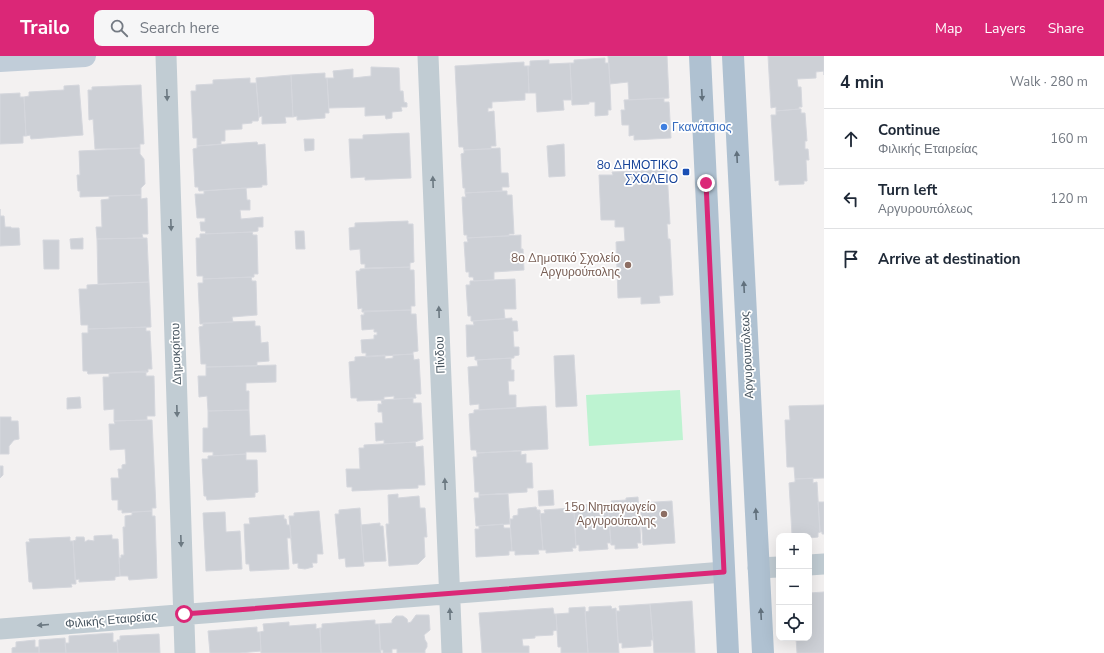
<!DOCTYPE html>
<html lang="en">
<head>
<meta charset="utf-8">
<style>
	body { margin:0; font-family:"Nunito Sans",sans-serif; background:#f6f6f7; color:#1f2937 }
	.controls { position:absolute; right:12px; bottom:12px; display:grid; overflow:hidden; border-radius:8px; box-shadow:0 4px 16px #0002 }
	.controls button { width:36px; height:36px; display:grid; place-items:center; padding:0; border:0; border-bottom:1px solid #e0e1e3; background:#fff; color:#1f2937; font:20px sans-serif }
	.stop { position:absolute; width:12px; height:12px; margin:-9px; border:3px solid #db2777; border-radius:50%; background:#fff }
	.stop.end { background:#db2777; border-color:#fff; box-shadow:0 1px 4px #0008 }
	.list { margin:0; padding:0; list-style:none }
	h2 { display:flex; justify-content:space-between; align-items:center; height:52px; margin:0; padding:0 16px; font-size:17px }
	h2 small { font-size:13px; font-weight:400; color:#747a83 }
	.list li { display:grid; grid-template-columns:26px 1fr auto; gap:12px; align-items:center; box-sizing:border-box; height:60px; padding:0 16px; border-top:1px solid #e0e1e3 }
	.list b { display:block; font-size:15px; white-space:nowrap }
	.list p { margin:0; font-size:13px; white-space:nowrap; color:#747a83 }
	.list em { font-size:13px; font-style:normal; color:#747a83 }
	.icon { flex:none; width:22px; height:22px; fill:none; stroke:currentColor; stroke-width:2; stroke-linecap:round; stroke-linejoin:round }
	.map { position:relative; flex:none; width:824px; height:597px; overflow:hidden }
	header { display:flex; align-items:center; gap:24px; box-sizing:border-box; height:56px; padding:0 20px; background:#db2777; color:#fff }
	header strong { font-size:19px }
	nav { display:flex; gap:22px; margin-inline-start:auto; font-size:14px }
	.search { width:280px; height:36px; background:#f6f6f7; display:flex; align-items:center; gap:10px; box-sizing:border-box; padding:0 14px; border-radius:8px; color:#747a83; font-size:15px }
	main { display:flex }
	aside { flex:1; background:#fff }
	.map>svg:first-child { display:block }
	.green { fill:#bdf3d1 }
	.building { fill:#cdd0d6; stroke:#d5d7dd }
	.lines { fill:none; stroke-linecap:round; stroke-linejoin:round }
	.street { stroke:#c1ccd3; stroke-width:21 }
	.secondary { stroke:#c1cdd9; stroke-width:22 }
	.primary { stroke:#afc1d1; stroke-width:22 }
	.oneway { fill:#6c7982 }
	.oneway2 { fill:#61707c }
	.route { stroke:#db2777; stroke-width:5 }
	.shop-dot { fill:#3f7fe0; stroke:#fff; stroke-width:1.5 }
	.transit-dot { fill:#1a4fb4; stroke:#fff; stroke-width:1.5 }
	.education-dot { fill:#8d6e63; stroke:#fff; stroke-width:1.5 }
	.labels { text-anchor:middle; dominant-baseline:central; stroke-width:3.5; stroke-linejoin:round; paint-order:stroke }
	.shop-label { font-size:12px; fill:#366cbe; stroke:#fff; text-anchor:start }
	.transit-label { font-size:12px; fill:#164399; stroke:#fff; text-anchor:end }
	.education-label { font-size:12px; fill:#785e54; stroke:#fff; text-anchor:end }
	.street-label { font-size:12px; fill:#475560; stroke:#fff }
</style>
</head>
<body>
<header>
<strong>Trailo</strong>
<div class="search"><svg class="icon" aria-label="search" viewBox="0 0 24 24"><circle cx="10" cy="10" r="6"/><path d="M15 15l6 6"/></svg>Search here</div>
<nav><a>Map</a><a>Layers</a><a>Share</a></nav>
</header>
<main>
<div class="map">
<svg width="824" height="597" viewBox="0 0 824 597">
	<rect width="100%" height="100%" fill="#f3f1f1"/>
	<!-- green -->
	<path class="green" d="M 680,334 L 683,384 L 589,390 L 586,339 Z"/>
	<!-- building -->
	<path class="building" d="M 608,0 L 667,0 L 669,42 L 629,44 L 628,26 L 610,28 Z
		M 768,0 L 824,0 L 824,19 L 824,15 L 816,16 L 816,22 L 797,23 L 798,31 L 801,31 L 802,51 L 799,51 L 799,53 L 776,55 L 776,51 L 771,52 Z
		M 605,2 L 605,7 L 609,7 L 611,54 L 608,54 L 608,59 L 595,60 L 595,46 L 589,46 L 589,48 L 572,49 L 570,7 L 574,7 L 574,4 Z
		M 549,4 L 549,8 L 570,7 L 572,44 L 563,44 L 564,54 L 537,56 L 536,37 L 529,37 L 528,10 L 530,10 L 530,5 Z
		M 524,6 L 524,10 L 528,10 L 529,37 L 525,37 L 525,44 L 492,46 L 492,52 L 488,52 L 488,56 L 494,55 L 496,90 L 491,90 L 491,93 L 464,94 L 463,91 L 459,91 L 455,10 Z
		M 371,11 L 399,12 L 400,35 L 403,35 L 404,46 L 407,47 L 407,51 L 401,51 L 402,55 L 392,56 L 392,62 L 386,63 L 385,59 L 365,60 L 365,51 L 329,52 L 327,22 L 334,22 L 333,15 L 353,13 L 353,22 L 371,20 Z
		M 325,17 L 325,22 L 327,22 L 329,57 L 325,57 L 325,62 L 297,64 L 297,60 L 293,61 L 291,19 Z
		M 291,19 L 293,61 L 285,61 L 286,67 L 262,68 L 262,60 L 259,61 L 256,22 Z
		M 250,22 L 250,27 L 256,27 L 259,61 L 258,65 L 252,65 L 252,67 L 242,68 L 242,73 L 225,74 L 225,85 L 221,85 L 221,88 L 197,90 L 197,82 L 193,82 L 191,35 L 196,35 L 196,29 L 213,28 L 213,24 Z
		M 79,29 L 83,79 L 31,83 L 30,79 L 26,80 L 24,41 L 29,40 L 29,36 L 64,34 L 64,30 Z
		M 141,29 L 144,88 L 140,88 L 140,92 L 95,93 L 93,63 L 89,64 L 88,34 L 92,34 L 92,31 Z
		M 20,37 L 20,41 L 24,41 L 26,80 L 23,80 L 23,87 L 0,88 L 0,38 Z
		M 664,42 L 664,46 L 669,46 L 671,82 L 634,84 L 634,79 L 629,80 L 629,69 L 622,69 L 621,54 L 625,54 L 624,44 Z
		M 799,53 L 801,53 L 801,57 L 805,57 L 807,85 L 805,85 L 805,93 L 808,93 L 809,104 L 806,104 L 807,125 L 804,125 L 804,128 L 779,129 L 779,124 L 775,125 L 771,59 L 776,59 L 776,55 Z
		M 409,77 L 411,122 L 365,124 L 365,121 L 351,122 L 349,83 L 363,83 L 363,79 Z
		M 304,83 L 314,83 L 314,94 L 305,95 Z
		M 257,86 L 258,89 L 265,88 L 267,129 L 262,129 L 262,131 L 199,135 L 198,131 L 195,131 L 193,93 L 197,92 L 197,90 Z
		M 564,88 L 565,120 L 549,121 L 547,90 Z
		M 140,92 L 140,98 L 144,103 L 145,128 L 141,132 L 141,139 L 80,141 L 80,135 L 78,135 L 77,119 L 80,119 L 79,95 Z
		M 500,92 L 501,117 L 508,117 L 509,131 L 502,131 L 502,135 L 465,137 L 465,132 L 463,132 L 461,98 L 464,97 L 464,94 Z
		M 667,114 L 670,168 L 667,168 L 668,183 L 670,183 L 673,239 L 659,240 L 660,247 L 641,248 L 641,241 L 618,242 L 616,186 L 625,185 L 624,171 L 615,171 L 615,164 L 601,164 L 599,119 L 613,119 L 612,116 Z
		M 246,132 L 247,144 L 250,144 L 250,154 L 240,154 L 241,163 L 263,161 L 263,171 L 258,171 L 258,175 L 252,176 L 206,178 L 205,175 L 201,175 L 200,166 L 205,166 L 205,162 L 197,162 L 195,138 L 204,138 L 204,135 Z
		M 502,135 L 507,135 L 507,139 L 512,139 L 514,178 L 509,178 L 509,180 L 467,182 L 467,179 L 464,179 L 462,141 L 466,141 L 465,137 Z
		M 141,139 L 141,143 L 147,142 L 148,178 L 142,178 L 143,182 L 97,183 L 96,171 L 102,171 L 101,144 L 109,143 L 109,140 Z
		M 0,153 L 0,160 L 4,160 L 5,171 L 11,171 L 11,172 L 19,172 L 20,189 L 0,190 Z
		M 408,165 L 408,168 L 413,168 L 414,206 L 410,207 L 410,211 L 365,212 L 365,208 L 361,208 L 360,193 L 350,194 L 349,172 L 355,171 L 355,167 Z
		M 295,175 L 304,175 L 305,193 L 296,193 Z
		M 252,176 L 253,179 L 257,179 L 258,218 L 254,218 L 254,221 L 203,223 L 203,220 L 197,220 L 196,182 L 200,182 L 200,178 Z
		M 521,179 L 521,193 L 523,193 L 524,214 L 494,216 L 494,224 L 474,225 L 473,221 L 469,221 L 469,216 L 466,216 L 464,186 L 468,186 L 467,182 Z
		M 83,182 L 83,193 L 71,193 L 70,183 Z
		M 143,182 L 147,182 L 149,226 L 98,228 L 97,183 Z
		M 43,184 L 59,184 L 59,213 L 44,213 Z
		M 410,211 L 410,214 L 414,214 L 415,250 L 411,250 L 411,254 L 362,256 L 362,252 L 358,253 L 356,215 L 360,215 L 360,213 Z
		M 251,221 L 252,225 L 256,225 L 257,259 L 232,261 L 233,266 L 200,268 L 198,227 L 203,227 L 203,223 Z
		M 515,223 L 516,253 L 504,253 L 505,263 L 471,265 L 471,260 L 468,260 L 466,229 L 470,229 L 470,225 Z
		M 149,226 L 151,271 L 88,273 L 88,269 L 81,269 L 79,233 L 87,233 L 87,229 Z
		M 411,254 L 411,258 L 416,258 L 418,295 L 413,296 L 413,298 L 366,301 L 366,297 L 362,297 L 361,284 L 374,283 L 374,279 L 377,279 L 377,276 L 374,276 L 374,273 L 362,274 L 361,259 L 364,259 L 364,255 Z
		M 512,262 L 512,265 L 517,265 L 518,275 L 513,275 L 514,291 L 519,291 L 519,299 L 514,300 L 514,302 L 475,304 L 475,300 L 467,301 L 466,269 L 474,269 L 473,265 Z
		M 255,265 L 255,270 L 260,270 L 261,287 L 268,286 L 269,305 L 257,306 L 257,310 L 206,311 L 206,308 L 201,308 L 199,271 L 203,270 L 203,267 Z
		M 146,271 L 146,275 L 150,275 L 152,313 L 148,313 L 148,316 L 88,318 L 87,315 L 83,315 L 82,277 L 88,277 L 88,273 Z
		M 413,298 L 414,304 L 419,303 L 421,338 L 415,338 L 416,342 L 394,343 L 394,340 L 384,341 L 384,344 L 357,345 L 357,342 L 351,342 L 349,306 L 355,305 L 355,301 L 385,299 L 385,303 L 393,302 L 393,299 Z
		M 574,299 L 577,350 L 556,351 L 554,300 Z
		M 511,302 L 511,314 L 514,314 L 514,325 L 508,325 L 509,339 L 516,339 L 516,352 L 479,354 L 479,348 L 470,349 L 468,311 L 478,310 L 477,304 Z
		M 276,309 L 276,326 L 246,327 L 246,335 L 249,335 L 249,354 L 208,355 L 207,340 L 199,341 L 198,320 L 206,320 L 206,311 Z
		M 146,315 L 146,320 L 154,320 L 155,360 L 147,360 L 147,364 L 114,365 L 114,353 L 104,354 L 103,321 L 109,321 L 109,317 Z
		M 80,341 L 81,352 L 67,353 L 67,342 Z
		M 413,342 L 413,347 L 421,347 L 423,383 L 415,386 L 384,388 L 384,384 L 376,385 L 375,367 L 383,367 L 382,356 L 378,356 L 378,348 L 382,348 L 381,344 Z
		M 824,349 L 824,422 L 795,423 L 794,411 L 787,411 L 785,364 L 790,364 L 789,350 Z
		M 546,350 L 548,393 L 477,397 L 476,394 L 471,394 L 469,358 L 474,357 L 474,354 Z
		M 249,354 L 250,380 L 265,379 L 266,396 L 246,396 L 246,398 L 213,400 L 213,396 L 203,396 L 203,372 L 208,372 L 208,355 Z
		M 0,361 L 11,361 L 11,365 L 18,365 L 19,383 L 14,384 L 9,390 L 9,398 L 0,398 Z
		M 147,364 L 152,364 L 156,452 L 152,452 L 152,455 L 122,457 L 122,454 L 118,454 L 118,444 L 112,444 L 111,422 L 119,422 L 118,413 L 122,413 L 122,409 L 126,408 L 125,393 L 110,394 L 109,368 L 115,368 L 114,365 Z
		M 415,386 L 416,391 L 423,390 L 425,429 L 418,429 L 418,432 L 352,435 L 352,431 L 347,431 L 346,413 L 360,413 L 359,392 L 364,392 L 364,389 Z
		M 521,395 L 521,399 L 526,398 L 526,407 L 532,407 L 533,432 L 527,432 L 527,436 L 479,439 L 479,436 L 475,436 L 473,401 L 477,401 L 477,397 Z
		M 246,398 L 246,404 L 257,404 L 258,436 L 255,437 L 255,441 L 207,444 L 206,440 L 204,440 L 202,403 L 208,403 L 208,400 Z
		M 0,410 L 3,410 L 3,419 L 0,422 Z
		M 813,422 L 813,427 L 817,426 L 820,476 L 818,477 L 818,481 L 809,482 L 809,480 L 795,480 L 795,479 L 792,479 L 789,427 L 795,426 L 795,423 Z
		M 553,434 L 554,449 L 539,450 L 538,435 Z
		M 398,438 L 398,442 L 419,440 L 420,452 L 425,452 L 427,481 L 424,481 L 425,501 L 418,508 L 389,510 L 386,468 L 389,468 L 388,439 Z
		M 508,438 L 510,468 L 476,470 L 474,442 L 479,442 L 479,439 Z
		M 638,441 L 641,487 L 637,487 L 638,492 L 615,493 L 615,489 L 611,489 L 608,449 L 612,448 L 611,445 L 626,444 L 626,442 Z
		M 672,445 L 675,487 L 643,489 L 640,447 Z
		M 818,446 L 824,446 L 824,478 L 822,478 L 822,476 L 820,476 Z
		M 604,448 L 605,452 L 608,451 L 611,487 L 607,487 L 608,493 L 579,495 L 579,489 L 576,489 L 574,454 L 577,454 L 577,449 Z
		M 536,451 L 537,454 L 540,454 L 543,494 L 538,494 L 539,498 L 515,499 L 515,495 L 512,495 L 510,463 L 513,463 L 513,460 L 518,459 L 518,453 Z
		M 360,452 L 364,510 L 346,511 L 345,502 L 339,503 L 335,458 L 339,458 L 339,454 Z
		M 571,452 L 571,457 L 574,457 L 576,492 L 572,492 L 573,495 L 546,497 L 546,494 L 543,494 L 540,458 L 545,457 L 544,454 Z
		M 152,455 L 152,460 L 155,460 L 157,522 L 129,524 L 128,520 L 120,520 L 119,502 L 121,502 L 121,499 L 124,499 L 123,471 L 125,471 L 125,460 L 132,459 L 132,456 Z
		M 319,455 L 323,498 L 317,498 L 317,507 L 312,507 L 313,511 L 305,513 L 298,512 L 298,507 L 293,508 L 289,460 L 294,460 L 294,457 Z
		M 225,456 L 226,476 L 240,475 L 242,513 L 206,515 L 203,457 Z
		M 284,459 L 284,463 L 286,463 L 287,469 L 290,469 L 291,482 L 287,482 L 289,513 L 250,515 L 249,508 L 246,508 L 244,468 L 250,468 L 249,462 Z
		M 380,467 L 380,470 L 383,470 L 386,505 L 364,506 L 361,469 Z
		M 503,468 L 504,472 L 510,472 L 512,495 L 509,495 L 509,499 L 476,501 L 475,473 L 479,473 L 479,470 Z
		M 112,479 L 112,483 L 118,483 L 120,520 L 115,521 L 115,524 L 79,526 L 79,523 L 75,524 L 73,485 L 76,484 L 76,481 L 84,481 L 85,486 L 88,484 L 94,485 L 94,480 Z
		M 70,481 L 70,485 L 73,485 L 76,528 L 71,528 L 72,531 L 33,533 L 32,526 L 29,526 L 26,486 L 30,486 L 29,483 Z
		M 824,536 L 824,597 L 797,597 L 796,582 L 809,582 L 809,537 Z
		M 692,545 L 695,597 L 654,597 L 650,548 Z
		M 650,548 L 653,584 L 651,584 L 651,590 L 622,592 L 622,587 L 618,587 L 616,555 L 620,555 L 619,550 Z
		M 611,550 L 612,553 L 616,552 L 619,597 L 588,597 L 585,556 L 589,555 L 589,551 Z
		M 585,551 L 588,597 L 561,597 L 561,591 L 558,591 L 556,558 L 569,557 L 569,552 Z
		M 553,552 L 554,558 L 556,558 L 557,574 L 553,575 L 553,579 L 535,580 L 535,582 L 522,583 L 523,590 L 529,590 L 529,597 L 482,597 L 479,557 Z
		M 416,559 L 429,559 L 430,574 L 424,579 L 425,584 L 427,587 L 427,591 L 425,594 L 425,597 L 397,597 L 397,593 L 392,593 L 392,597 L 383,597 L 383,594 L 380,594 L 379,568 L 392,567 L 392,564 L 396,560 L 403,560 L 407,563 L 408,567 L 411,566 Z
		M 375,564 L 375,568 L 379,568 L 381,597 L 321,597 L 320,572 L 322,572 L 322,568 Z
		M 289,566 L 289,570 L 316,568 L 316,573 L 320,572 L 321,597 L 261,597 L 260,576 L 264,575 L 263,568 Z
		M 257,571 L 257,576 L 260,576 L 261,595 L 240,597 L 210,597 L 208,575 Z
		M 113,577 L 113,586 L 117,586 L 118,597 L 66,597 L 65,587 L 69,587 L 69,580 Z
		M 159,578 L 160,597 L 118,597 L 117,584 L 120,584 L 120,580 Z
		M 65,582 L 66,597 L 39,597 L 39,584 Z
		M 35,584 L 35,591 L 39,591 L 39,597 L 12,597 L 12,592 L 16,591 L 16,586 Z"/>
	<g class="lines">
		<!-- street -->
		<path class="street" d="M 166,0 L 185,597
			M 428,0 L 452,597
			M 809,509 L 824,508
			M 758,512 L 779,511
			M 0,573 L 724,516"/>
		<!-- secondary -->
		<path class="secondary" d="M 0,5 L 85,0"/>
		<!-- primary -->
		<path class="primary" d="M 700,0 L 728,597
			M 733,0 L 763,597"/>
	</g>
	<!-- one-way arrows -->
	<defs><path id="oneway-solid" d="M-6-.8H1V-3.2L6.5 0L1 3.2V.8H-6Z"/></defs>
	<g class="oneway">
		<use href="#oneway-solid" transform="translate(167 39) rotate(88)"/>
		<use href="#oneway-solid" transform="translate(433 126) rotate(-92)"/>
		<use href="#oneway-solid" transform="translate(171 169) rotate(88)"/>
		<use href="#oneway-solid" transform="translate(439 256) rotate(-92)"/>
		<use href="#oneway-solid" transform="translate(177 355) rotate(88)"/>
		<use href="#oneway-solid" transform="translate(445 428) rotate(-92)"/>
		<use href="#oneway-solid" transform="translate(181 485) rotate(88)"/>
		<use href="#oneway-solid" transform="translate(450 558) rotate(-92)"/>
		<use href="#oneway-solid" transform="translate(43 569) rotate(175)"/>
	</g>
	<g class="oneway2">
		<use href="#oneway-solid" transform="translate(702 39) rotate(87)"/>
		<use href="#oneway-solid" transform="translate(737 101) rotate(-93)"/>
		<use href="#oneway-solid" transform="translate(744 231) rotate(-93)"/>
		<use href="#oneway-solid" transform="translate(756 458) rotate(-93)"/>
		<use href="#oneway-solid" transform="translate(761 558) rotate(-93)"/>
	</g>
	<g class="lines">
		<!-- route -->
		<path class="route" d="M 184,558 L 724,516 L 706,127"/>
	</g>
	<!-- markers -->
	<circle class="shop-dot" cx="664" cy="71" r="4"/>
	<rect class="transit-dot" x="682" y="112" width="8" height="8" rx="2"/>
	<g class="education-dot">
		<circle cx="628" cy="209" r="4"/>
		<circle cx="664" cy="458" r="4"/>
	</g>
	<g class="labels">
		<!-- shop labels -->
		<g class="shop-label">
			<text x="672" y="71">Γκανάτσιος</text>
		</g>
		<!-- transit labels -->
		<g class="transit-label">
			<text x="678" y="109">8ο ΔΗΜΟΤΙΚΟ<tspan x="678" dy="14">ΣΧΟΛΕΙΟ</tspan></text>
		</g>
		<!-- education labels -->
		<g class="education-label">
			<text x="620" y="202">8ο Δημοτικό Σχολείο<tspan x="620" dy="14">Αργυρούπολης</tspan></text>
			<text x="656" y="451">15ο Νηπιαγωγείο<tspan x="656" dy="14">Αργυρούπολης</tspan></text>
		</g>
		<!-- street labels -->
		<g class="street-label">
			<text transform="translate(176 298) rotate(-92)">Δημοκρίτου</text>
			<text transform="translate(440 299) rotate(-92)">Πίνδου</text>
			<text transform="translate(747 299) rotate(-93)">Αργυρουπόλεως</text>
			<text transform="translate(111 564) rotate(-5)">Φιλικής Εταιρείας</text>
		</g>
	</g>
</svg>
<div class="controls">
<button>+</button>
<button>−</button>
<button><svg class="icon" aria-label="locate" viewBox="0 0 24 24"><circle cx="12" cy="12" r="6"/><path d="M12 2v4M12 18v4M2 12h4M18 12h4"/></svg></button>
</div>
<div class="stop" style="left:184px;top:558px"></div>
<div class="stop end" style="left:706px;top:127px"></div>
</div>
<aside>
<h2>4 min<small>Walk · 280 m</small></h2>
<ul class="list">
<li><svg class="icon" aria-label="ahead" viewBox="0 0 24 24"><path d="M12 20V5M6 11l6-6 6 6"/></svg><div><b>Continue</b><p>Φιλικής Εταιρείας</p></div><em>160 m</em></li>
<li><svg class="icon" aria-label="left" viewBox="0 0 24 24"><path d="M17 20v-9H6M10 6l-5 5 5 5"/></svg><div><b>Turn left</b><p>Αργυρουπόλεως</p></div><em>120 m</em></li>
<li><svg class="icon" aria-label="arrive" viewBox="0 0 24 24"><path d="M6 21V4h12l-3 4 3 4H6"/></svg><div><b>Arrive at destination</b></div></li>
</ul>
</aside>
</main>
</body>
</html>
